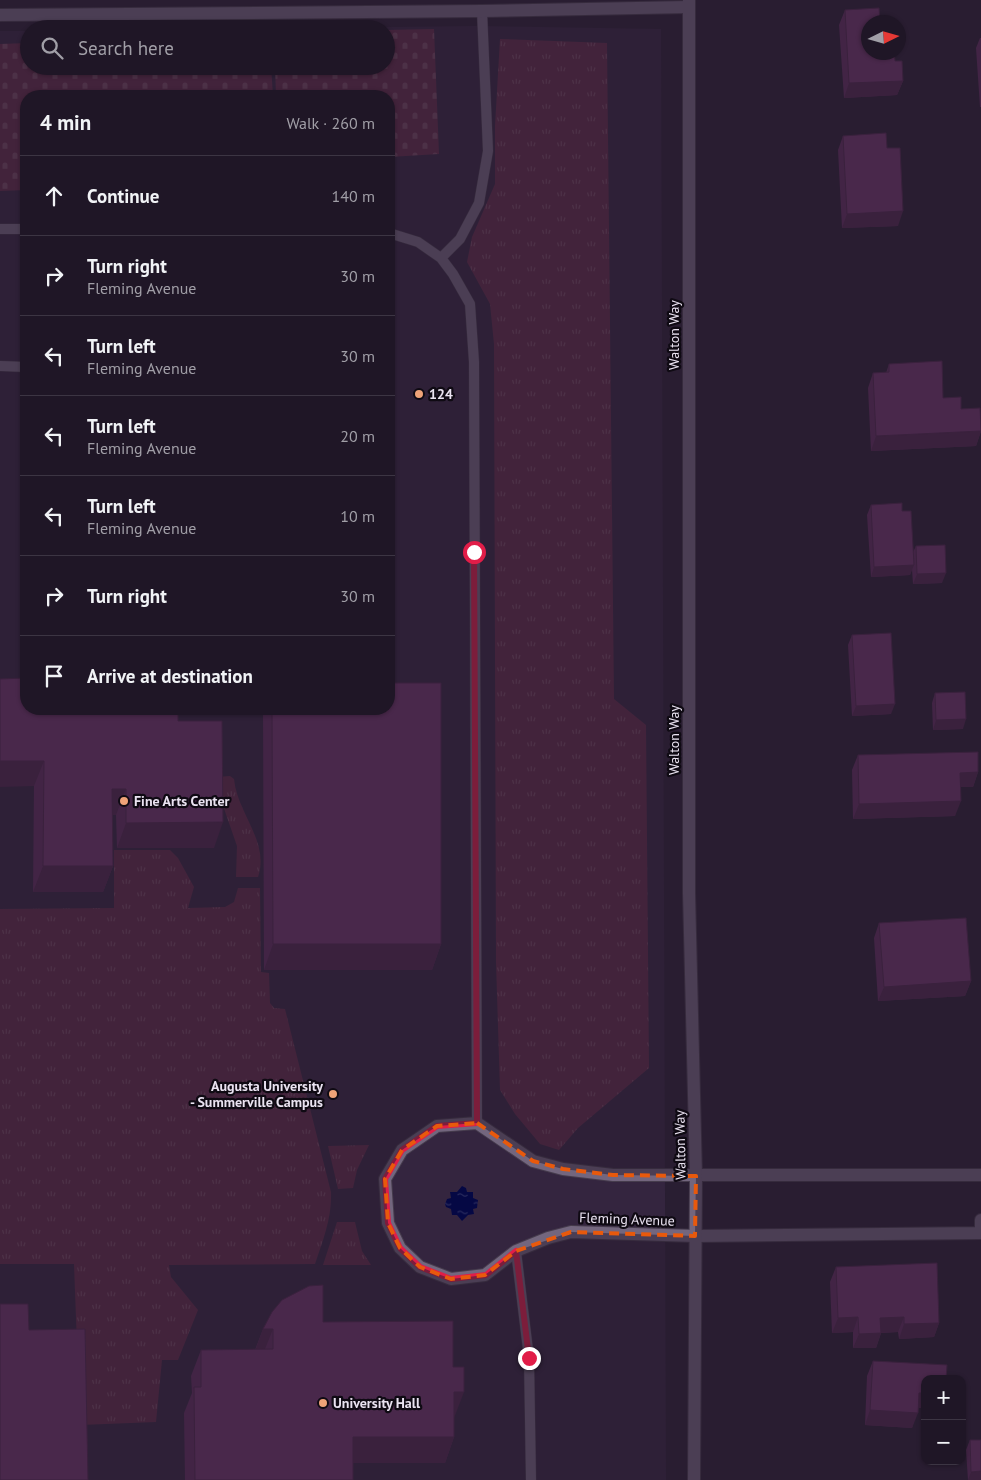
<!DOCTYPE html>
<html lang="en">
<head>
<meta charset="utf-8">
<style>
	body { margin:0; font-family:"PT Sans",sans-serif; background:#271f2e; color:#f1f3f6 }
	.controls { position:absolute; right:15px; bottom:15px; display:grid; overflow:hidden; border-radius:10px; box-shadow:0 1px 4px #0004 }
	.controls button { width:45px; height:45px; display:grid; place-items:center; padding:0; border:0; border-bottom:1px solid #3c3543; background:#1f1626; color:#f1f3f6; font:25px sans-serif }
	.compass { position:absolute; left:861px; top:15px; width:45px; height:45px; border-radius:50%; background:#1f1626; box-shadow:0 1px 4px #0004; rotate:85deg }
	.stop { position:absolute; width:15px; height:15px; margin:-11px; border:4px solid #e11d48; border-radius:50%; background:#fff }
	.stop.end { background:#e11d48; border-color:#fff; box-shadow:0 1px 5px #0008 }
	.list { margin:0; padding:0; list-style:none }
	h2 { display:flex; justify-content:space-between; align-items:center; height:65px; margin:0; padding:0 20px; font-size:21px }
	h2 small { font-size:16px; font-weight:400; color:#a19fa7 }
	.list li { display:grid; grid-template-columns:32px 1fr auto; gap:15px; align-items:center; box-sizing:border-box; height:80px; padding:0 20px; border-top:1px solid #3c3543 }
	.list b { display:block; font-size:19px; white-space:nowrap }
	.list p { margin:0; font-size:16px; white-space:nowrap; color:#a19fa7 }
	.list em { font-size:16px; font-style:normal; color:#a19fa7 }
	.icon { flex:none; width:28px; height:28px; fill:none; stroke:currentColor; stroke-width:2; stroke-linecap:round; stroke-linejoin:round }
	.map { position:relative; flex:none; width:981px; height:1480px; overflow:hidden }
	.search { position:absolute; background:#1f1626; box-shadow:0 1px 4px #0004; left:20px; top:20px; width:375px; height:55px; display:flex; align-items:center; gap:12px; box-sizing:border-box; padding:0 18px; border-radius:28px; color:#a19fa7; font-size:19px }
	.panel { position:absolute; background:#1f1626; box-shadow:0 1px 4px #0004; left:20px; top:90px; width:375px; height:625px; border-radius:20px }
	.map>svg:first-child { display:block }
	.built { fill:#34253f; fill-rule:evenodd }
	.grass { fill:url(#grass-tufts) }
	.cemetery { fill:url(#cemetery-stones) }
	.water { fill:url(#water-ripples) }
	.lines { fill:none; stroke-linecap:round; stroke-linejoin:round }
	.service-casing { stroke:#463c4d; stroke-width:11 }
	.minor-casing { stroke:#463c4d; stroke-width:14 }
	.secondary-casing { stroke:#463c4d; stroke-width:14 }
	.service { stroke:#73667e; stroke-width:10 }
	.minor { stroke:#73667e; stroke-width:12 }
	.secondary { stroke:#73667e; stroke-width:12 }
	.wall { fill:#5f2e5d }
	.shaded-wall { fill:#4e264c }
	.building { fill:#6f366c; stroke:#4e264c }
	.route { stroke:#e11d48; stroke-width:6 }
	.marked { fill:none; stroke:#e8590c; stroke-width:4; stroke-dasharray:10 6; stroke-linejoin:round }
	.poi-dot { fill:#efa378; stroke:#0f0a13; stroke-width:2 }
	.labels { text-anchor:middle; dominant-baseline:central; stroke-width:4.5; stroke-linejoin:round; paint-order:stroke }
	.street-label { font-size:14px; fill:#eae3f1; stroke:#0f0a13 }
	.poi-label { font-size:14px; font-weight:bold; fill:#eae3f1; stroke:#0f0a13; text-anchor:start }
</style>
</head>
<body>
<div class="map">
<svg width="981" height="1480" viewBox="0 0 981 1480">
	<defs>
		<pattern id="grass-tufts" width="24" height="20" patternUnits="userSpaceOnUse" patternTransform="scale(1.25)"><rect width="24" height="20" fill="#602b47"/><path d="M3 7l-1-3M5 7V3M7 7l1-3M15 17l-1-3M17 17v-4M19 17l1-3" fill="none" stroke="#774a62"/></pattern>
		<pattern id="cemetery-stones" width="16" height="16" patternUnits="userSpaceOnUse" patternTransform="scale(1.25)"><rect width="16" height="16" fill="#602b47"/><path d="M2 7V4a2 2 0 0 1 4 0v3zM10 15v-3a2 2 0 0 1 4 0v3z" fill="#774a62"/></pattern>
		<pattern id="water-ripples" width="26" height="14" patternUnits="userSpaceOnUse" patternTransform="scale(1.25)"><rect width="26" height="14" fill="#050844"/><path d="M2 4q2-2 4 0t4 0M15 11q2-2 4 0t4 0" fill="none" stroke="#2a2c5f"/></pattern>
	</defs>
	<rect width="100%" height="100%" fill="#291e32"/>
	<!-- built -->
	<path class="built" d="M 475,26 L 661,29 L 666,1480 L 0,1480 L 0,31 L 29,31 L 29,66 L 386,66 L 386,29 L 225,29 ZM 26,96 L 389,96 L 389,709 L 26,709 Z"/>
	<!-- grass -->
	<path class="grass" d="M 500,39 L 607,43 L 614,699 L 646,725 L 649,1068 L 578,1128 L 559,1150 L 540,1144 L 515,1114 L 500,1090 L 496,962 L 494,344 L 490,304 L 467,262 L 472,237 L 495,184 L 495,126 Z
		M 217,777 L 230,776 L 234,779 C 237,813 270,842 258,877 L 236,877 L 237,846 L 220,797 Z
		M 114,850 L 170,850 L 178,858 L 194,887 L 188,908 L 225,907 L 234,902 L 238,888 L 260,888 L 261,972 L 269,973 L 270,1003 L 274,1008 L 285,1009 L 331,1192 C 332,1218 323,1240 315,1264 L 169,1265 L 171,1277 L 198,1310 L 178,1360 L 162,1360 L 156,1422 L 80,1425 L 74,1264 L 0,1264 L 0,909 L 114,908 Z
		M 369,1145 L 357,1170 L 353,1188 L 338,1189 L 328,1146 Z
		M 337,1222 L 355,1222 L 362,1251 L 371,1265 L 323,1265 Z"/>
	<!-- cemetery -->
	<path class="cemetery" d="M 434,29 L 439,154 L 389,157 L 389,96 L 276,96 L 275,66 L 386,66 L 386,30 Z
		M 29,43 L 29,66 L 271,66 L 273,96 L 26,96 L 26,190 L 0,191 L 0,44 Z"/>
	<!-- water -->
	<path class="water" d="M 462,1186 L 466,1188 L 467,1192 L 473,1192 L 473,1198 L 478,1200 L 477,1208 L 473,1209 L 474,1214 L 468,1215 L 462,1221 L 457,1215 L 452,1215 L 451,1209 L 446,1207 L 445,1204 L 447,1199 L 451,1198 L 450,1192 L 457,1192 Z"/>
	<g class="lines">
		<!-- service casing -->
		<g class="service-casing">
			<path id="service" d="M 0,229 L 26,229
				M 389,233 L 418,242 L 441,258 L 453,274 L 470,304 L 474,362 L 477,1123
				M 441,258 L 460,239 L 479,203 L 488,151 L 482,11
				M 1,366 L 26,367
				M 516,1251 L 529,1358 L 531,1480"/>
		</g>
		<!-- minor casing -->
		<g class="minor-casing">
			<path id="minor" d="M 0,15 L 482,11 L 689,7
				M 981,1175 L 613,1175 L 563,1169 L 533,1161 L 477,1123 L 437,1126 L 402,1150 L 385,1179 L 388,1223 L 400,1248 L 420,1267 L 451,1279 L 485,1275 L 516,1251 L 548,1238 L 571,1232 L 695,1236 L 981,1233
				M 981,1233 L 981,1220"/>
		</g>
		<!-- secondary casing -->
		<g class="secondary-casing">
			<path id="secondary" d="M 689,0 L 689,893 L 696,1176 L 694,1480"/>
		</g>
		<!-- service -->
		<use href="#service" class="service"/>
		<!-- minor -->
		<use href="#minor" class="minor"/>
		<!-- secondary -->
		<use href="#secondary" class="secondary"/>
	</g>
	<!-- wall -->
	<path class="wall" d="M 845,10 L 880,22 L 903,81 L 897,95 L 844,98 L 839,25 Z
		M 980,38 L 981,38 L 981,107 L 980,107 L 976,48 Z
		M 843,136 L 887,148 L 898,226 L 842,228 L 838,150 Z
		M 889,364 L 961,409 L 981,431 L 976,446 L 871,451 L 868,388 L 873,373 L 886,373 Z
		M 871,505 L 902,511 L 913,552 L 916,546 L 942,583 L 913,584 L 912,569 L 910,575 L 871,577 L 867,515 Z
		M 852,635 L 891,714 L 852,716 L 848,645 Z
		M 0,679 L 178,721 L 214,848 L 117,848 L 116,815 L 112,815 L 113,866 L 103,892 L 33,892 L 34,786 Z
		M 935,693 L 963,729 L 933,730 L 932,703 Z
		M 263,709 L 389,709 L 441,944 L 432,970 L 264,970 Z
		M 858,755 L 978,772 L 973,787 L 960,787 L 955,816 L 853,819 L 852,770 Z
		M 879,923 L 971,981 L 965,996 L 878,1001 L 874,938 Z
		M 836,1267 L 939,1323 L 934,1337 L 899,1339 L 898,1332 L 881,1333 L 876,1348 L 853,1348 L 853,1332 L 832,1333 L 830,1282 Z
		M 323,1322 L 453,1367 L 454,1437 L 445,1463 L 353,1463 L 353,1480 L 185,1480 L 184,1413 L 192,1393 L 191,1376 L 201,1350 L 255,1350 L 263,1329 Z
		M 873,1361 L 925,1408 L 918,1408 L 912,1428 L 865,1425 L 867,1376 Z
		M 970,1440 L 981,1480 L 968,1480 L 966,1450 Z"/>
	<!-- shaded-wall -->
	<path class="shaded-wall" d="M 903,81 L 897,95 L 844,98 L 849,83 Z
		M 903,211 L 898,226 L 842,228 L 847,214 Z
		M 981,431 L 976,446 L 871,451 L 876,436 Z
		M 914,565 L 910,575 L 871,577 L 874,567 Z
		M 946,573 L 942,583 L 913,584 L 917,574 Z
		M 895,704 L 891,714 L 852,716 L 856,706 Z
		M 966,719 L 963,729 L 933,730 L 936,720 Z
		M 0,761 L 44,761 L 34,786 L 0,787 Z
		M 978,772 L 973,787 L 954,787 L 960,773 Z
		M 112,789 L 126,789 L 116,815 L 103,815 Z
		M 961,801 L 955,816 L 853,819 L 859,804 Z
		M 223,822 L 214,848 L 117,848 L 126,823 Z
		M 43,866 L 113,866 L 103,892 L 33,892 Z
		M 273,944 L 441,944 L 432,970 L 264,970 Z
		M 971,981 L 965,996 L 878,1001 L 884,987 Z
		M 858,1317 L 853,1332 L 832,1333 L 838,1318 Z
		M 904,1317 L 898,1332 L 875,1333 L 880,1318 Z
		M 939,1323 L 934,1337 L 899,1339 L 904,1324 Z
		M 263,1329 L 273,1329 L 263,1354 L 254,1354 Z
		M 881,1333 L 876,1348 L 853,1348 L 859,1334 Z
		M 454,1392 L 464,1392 L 454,1418 Z
		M 919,1393 L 925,1393 L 925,1408 L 914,1408 Z
		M 870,1410 L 918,1413 L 912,1428 L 865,1425 Z
		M 353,1437 L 454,1437 L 445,1463 L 344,1463 Z
		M 981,1471 L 981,1480 L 968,1480 L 971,1472 Z"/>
	<!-- building -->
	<path class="building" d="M 879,8 L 880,22 L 868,22 L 868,52 L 894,52 L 895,61 L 902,61 L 903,81 L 849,83 L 845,10 Z
		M 886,133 L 887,148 L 900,148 L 903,211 L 847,214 L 843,136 Z
		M 942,361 L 943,398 L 961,397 L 961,409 L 980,408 L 981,431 L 876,436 L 873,373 L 889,372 L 889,364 Z
		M 902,503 L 902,511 L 911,511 L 914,565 L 874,567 L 871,505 Z
		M 945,545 L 946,573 L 917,574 L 916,546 Z
		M 891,633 L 895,704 L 856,706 L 852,635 Z
		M 26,678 L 26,709 L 178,709 L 178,721 L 222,721 L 223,822 L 126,823 L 126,789 L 112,789 L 113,866 L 43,866 L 44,761 L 0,761 L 0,679 Z
		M 389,683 L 441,683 L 441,944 L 273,944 L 272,709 L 389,709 Z
		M 965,692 L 966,719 L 936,720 L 935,693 Z
		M 978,752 L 978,772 L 960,773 L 961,801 L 859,804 L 858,755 Z
		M 966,918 L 971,981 L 884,987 L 879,923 Z
		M 937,1263 L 939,1323 L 904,1324 L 904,1317 L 880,1318 L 881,1333 L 859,1334 L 858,1317 L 838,1318 L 836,1267 Z
		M 323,1285 L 323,1322 L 453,1321 L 453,1367 L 464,1367 L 464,1392 L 454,1392 L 454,1437 L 353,1437 L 353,1480 L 195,1480 L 194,1387 L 201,1387 L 201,1350 L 273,1349 L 273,1329 L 263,1329 L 272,1312 L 282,1300 L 309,1286 Z
		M 0,1304 L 28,1304 L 29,1330 L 85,1329 L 88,1480 L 0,1480 Z
		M 873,1361 L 947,1365 L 946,1379 L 925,1379 L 925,1393 L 919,1393 L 918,1413 L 870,1410 Z
		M 970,1440 L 981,1440 L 981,1471 L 971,1472 Z"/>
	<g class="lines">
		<!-- route -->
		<path class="route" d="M 474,552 L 477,1123 L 437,1126 L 402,1150 L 385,1179 L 388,1223 L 400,1248 L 420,1267 L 451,1279 L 486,1275 L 516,1251 L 529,1358"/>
	</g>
	<!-- marked area -->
	<path d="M0 0H981V1480H0ZM 477,1123 L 533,1161 L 563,1169 L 613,1175 L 696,1176 L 695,1236 L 571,1232 L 516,1251 L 485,1275 L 451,1279 L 420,1267 L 400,1248 L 388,1223 L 385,1179 L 402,1150 L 437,1126 Z" fill="#291e32" fill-opacity=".55" fill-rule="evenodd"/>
	<path class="marked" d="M 477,1123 L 533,1161 L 563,1169 L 613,1175 L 696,1176 L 695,1236 L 571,1232 L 516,1251 L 485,1275 L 451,1279 L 420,1267 L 400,1248 L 388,1223 L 385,1179 L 402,1150 L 437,1126 Z"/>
	<!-- markers -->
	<g class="poi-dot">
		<circle cx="419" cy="394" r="5"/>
		<circle cx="124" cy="801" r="5"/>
		<circle cx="333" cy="1094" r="5"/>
		<circle cx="323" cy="1403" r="5"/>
	</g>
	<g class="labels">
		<!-- street labels -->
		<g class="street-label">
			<text transform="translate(674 335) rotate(-90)">Walton Way</text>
			<text transform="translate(674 740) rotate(-90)">Walton Way</text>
			<text transform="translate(680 1145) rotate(-91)">Walton Way</text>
			<text transform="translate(627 1219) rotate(2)">Fleming Avenue</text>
		</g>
		<!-- poi labels -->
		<g class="poi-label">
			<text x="429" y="394">124</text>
			<text x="134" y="801">Fine Arts Center</text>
			<text x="323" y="1086" text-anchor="end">Augusta University<tspan x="323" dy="16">- Summerville Campus</tspan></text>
			<text x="333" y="1403">University Hall</text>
		</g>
	</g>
</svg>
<div class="controls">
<button>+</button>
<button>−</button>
</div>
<svg class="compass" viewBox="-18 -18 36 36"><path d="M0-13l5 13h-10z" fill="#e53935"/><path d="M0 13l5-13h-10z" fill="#a19fa7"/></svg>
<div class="stop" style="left:474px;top:552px"></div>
<div class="stop end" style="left:529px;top:1358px"></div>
<div class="search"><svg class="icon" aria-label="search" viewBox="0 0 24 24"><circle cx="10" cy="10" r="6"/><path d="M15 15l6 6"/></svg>Search here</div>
<section class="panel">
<h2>4 min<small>Walk · 260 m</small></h2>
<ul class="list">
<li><svg class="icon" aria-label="ahead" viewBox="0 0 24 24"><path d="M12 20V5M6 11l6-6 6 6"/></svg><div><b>Continue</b></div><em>140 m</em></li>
<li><svg class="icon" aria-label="right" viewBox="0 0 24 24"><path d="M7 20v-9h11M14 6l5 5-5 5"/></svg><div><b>Turn right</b><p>Fleming Avenue</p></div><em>30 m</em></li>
<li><svg class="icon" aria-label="left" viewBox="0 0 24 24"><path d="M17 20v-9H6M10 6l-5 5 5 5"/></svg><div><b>Turn left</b><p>Fleming Avenue</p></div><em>30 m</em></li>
<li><svg class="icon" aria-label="left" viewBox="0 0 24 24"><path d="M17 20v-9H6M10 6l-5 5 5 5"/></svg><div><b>Turn left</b><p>Fleming Avenue</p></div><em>20 m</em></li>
<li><svg class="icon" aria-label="left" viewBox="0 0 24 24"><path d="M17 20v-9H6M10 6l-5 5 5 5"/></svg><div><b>Turn left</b><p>Fleming Avenue</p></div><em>10 m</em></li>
<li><svg class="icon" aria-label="right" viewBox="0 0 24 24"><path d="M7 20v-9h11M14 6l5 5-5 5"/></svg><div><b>Turn right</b></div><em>30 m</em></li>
<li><svg class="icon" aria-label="arrive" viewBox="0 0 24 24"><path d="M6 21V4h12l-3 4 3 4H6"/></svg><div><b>Arrive at destination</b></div></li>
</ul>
</section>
</div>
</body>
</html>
